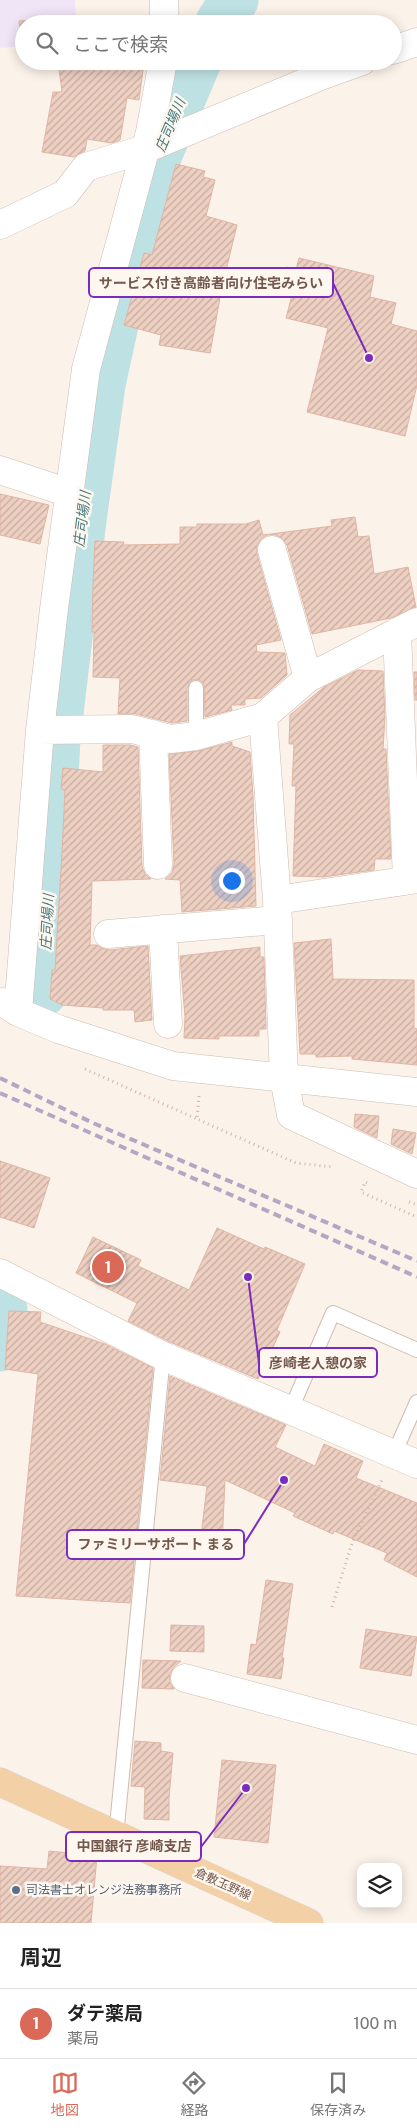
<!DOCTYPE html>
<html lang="ja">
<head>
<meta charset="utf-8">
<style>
	body { margin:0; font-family:"Public Sans","Noto Sans JP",sans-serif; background:#f6f6f6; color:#222 }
	.controls { position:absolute; right:15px; bottom:15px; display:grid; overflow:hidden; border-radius:10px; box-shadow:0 2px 12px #0003 }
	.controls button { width:45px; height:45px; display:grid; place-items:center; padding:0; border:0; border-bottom:1px solid #e0e0e0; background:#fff; color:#222; font:25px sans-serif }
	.you { position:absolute; left:231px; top:880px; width:18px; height:18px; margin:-12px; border:4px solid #fff; border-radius:50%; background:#1a73e8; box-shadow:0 0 0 8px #1a73e833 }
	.badge { display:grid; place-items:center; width:32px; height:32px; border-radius:50%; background:#db6958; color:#fff; font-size:16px; font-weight:700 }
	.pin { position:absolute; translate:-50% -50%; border:2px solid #fff; box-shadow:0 1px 5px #0006 }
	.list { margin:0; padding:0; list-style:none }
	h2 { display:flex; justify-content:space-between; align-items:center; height:65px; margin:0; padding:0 20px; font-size:21px }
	h2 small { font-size:16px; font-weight:400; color:#767676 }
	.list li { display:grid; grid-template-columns:32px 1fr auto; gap:15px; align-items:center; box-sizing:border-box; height:70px; padding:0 20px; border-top:1px solid #e0e0e0 }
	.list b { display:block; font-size:19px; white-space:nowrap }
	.list p { margin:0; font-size:16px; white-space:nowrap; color:#767676 }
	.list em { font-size:16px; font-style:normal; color:#767676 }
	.icon { flex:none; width:28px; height:28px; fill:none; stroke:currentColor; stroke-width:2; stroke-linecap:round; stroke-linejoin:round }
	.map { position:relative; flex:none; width:417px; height:1923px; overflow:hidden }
	.search { position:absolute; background:#fff; box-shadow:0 2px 12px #0003; left:15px; right:15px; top:15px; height:55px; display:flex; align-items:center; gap:12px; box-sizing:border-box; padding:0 18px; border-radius:28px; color:#767676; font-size:19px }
	.sheet { height:135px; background:#fff }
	nav { display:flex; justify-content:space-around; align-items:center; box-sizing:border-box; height:70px; border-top:1px solid #e0e0e0; background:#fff; font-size:14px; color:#767676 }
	nav a { display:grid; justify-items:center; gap:2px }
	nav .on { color:#db6958 }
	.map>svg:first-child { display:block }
	.education { fill:#efe5f7 }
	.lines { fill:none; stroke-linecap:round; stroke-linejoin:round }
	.river { stroke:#bee1e3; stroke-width:49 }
	.building { fill:url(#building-hatch); stroke:#e0b5a4 }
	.lane-casing { stroke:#cebcb2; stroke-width:16 }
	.street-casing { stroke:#cebcb2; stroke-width:29 }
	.secondary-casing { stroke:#d1bbb0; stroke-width:29 }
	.primary-casing { stroke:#d8d0cd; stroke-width:29 }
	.path { stroke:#d3b3a5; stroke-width:3; stroke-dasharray:1 4; stroke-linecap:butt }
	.lane { stroke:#fff; stroke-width:14 }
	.street { stroke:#fff; stroke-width:28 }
	.secondary { stroke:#fff; stroke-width:28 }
	.primary { stroke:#f4d0a7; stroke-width:28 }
	.rail { stroke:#b4a7c4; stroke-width:4; stroke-dasharray:8 5; stroke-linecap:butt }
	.service-dot { fill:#5c6f8a; stroke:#fef7ef; stroke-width:2 }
	.labels { text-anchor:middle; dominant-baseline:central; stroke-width:5; stroke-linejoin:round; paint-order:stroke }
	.street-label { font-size:12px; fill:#73584e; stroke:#fef7ef }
	.service-label { font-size:12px; fill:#4e5e75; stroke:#fef7ef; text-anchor:start }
	.water-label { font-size:14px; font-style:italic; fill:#467a7e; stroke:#fef7ef }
	.leader { fill:none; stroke:#7b2cbf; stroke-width:2 }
	.callout-dot { fill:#7b2cbf; stroke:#fef7ef; stroke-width:2 }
	.callout { fill:#fef7ef; stroke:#7b2cbf; stroke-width:2 }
	.callout-label { font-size:14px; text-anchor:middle; font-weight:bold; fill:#73584e }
</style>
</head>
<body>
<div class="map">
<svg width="417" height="1923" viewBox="0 0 417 1923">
	<defs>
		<pattern id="building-hatch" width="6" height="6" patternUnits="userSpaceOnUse" patternTransform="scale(1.25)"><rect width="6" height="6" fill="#eed0c2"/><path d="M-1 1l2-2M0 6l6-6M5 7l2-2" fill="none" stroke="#c5aca0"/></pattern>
	</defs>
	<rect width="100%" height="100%" fill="#fbf2e9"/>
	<!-- education -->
	<path class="education" d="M 0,0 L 75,0 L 76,24 L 24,24 L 24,46 L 0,48 Z"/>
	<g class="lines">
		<!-- river -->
		<path class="river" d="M 219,24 L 234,0
			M 43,992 L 56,738 L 82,520 L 101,384 L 122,288 L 155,161 L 197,61
			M 0,1347 L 3,1310"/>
	</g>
	<!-- building -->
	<path class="building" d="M 66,18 L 67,24 L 24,24 L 24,43 L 22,43 L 19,21 Z
		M 58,61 L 102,61 L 104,63 L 143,70 L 139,100 L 127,98 L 120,140 L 112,143 L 87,139 L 85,151 L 74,157 L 42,152 L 53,92 L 62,92 Z
		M 176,164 L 205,171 L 203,177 L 215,180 L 206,216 L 237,225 L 222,287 L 210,353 L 159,345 L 161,335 L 124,325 L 144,253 L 152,255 Z
		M 299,258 L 374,276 L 370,297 L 396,303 L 391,324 L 417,331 L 417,385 L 405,436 L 307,412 L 328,328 L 286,318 L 293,291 L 282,289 L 287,267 L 296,270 Z
		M 0,494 L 49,505 L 40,544 L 0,535 Z
		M 355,517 L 358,537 L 369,536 L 374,574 L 408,567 L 416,607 L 391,618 L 312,634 L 287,545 L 283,539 L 276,535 L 267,535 L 261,539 L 257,546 L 257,554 L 281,640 L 256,645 L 257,652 L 285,653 L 287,675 L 261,698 L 245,699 L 245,705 L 231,705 L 232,710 L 205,717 L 204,684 L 200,680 L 192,680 L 187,688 L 187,721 L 172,723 L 136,714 L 118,714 L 120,678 L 93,677 L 94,632 L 92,632 L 93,586 L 95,541 L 124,542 L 123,545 L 180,544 L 180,527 L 197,527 L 197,524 L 246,524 L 259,520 L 263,535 L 332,526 L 331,520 Z
		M 358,670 L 383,671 L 385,717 L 383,749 L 386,749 L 391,859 L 375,859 L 374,870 L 323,877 L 293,876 L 296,786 L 292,786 L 294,744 L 289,744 L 290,715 L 324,687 Z
		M 414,672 L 417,672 L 417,700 L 415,700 Z
		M 232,742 L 232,746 L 250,752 L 253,796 L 256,906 L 182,912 L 180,880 L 165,879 L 172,873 L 174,864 L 169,754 L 198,751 Z
		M 103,745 L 130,745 L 138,747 L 142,866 L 145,874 L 151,879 L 92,881 L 90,945 L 97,945 L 102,948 L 109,950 L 148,946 L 152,1020 L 135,1022 L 134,1010 L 103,1010 L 103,1008 L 62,1005 L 50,999 L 52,970 L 55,970 L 62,853 L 65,790 L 61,789 L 63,768 L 103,772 Z
		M 331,939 L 333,979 L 414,980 L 414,1028 L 417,1029 L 417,1065 L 352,1059 L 352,1056 L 316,1057 L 316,1054 L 300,1054 L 294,943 Z
		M 260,947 L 260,957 L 264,957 L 266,1029 L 259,1029 L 259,1036 L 219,1036 L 219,1039 L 184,1038 L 185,1017 L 180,956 Z
		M 355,1114 L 379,1116 L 377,1138 L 354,1127 Z
		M 393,1129 L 416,1133 L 412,1154 L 391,1144 Z
		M 0,1161 L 50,1178 L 34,1228 L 0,1217 Z
		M 217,1228 L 264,1249 L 265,1247 L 305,1264 L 277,1330 L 280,1332 L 258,1379 L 170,1342 L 128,1321 L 137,1303 L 76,1273 L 93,1237 L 141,1260 L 138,1266 L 189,1290 Z
		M 9,1311 L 41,1312 L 40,1322 L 105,1344 L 153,1368 L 130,1603 L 16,1596 L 38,1374 L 5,1369 Z
		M 170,1376 L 286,1425 L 275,1447 L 315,1466 L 324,1444 L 363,1461 L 356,1478 L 417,1503 L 417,1577 L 384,1560 L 387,1553 L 334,1531 L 333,1534 L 293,1516 L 295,1513 L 225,1480 L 222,1547 L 200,1544 L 207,1486 L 160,1480 Z
		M 266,1580 L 293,1584 L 282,1658 L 284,1658 L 281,1679 L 247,1674 L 251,1644 L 256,1645 Z
		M 171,1625 L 204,1626 L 204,1652 L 170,1651 Z
		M 366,1629 L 417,1637 L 411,1676 L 360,1668 Z
		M 143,1660 L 181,1661 L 174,1667 L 170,1674 L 170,1682 L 174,1689 L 142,1688 Z
		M 135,1741 L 161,1743 L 161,1751 L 173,1753 L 169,1798 L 169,1820 L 144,1819 L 145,1787 L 131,1786 Z
		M 222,1760 L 276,1765 L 268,1843 L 214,1837 Z
		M 49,1851 L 97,1856 L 91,1923 L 0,1923 L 0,1866 L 47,1869 Z"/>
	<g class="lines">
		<!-- lane casing -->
		<g class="lane-casing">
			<path id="lane" d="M 196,688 L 196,736
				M 291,1409 L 333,1313 L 417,1350
				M 394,1454 L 417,1402
				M 116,1836 L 163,1356"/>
		</g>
		<!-- street casing -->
		<g class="street-casing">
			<path id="street" d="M 164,24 L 164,0
				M 393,50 L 417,42
				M 0,225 L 65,194 L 86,167 L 145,149 L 323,75 L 362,61
				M 0,470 L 69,493
				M 272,550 L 308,678
				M 397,632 L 407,880
				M 263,717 L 277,900 L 284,1078 L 291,1115 L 417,1174
				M 40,730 L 132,729 L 171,739 L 196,736 L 263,717 L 308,678 L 417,622
				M 153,734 L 158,865
				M 277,900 L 417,879
				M 163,929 L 168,1024
				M 108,934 L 278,920
				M 2,1002 L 18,1012 L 58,1029 L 173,1066 L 417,1092
				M 18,1012 L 40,730 L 54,609 L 86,369 L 150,132 L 163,61
				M 185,1678 L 417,1740"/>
		</g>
		<!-- secondary casing -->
		<g class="secondary-casing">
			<path id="secondary" d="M 0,1273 L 163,1356 L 417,1464"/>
		</g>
		<!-- primary casing -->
		<g class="primary-casing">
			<path id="primary" d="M 0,1782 L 309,1923"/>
		</g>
		<!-- path -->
		<path class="path" d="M 85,1069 L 197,1119
			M 199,1096 L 197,1119 L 296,1163 L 333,1167
			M 367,1183 L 365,1182 L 361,1192 L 417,1217
			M 409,1202 L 417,1205
			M 332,1607 L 352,1543 L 383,1478"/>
		<!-- lane -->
		<use href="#lane" class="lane"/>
		<!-- street -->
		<use href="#street" class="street"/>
		<!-- secondary -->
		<use href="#secondary" class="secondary"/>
		<!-- primary -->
		<use href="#primary" class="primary"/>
		<!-- rail -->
		<path class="rail" d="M 0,1078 L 93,1123 L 417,1261
			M 0,1093 L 417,1277"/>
	</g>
	<!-- markers -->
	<circle class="service-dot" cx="16" cy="1890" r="5"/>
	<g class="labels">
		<!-- street labels -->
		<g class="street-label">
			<text transform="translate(223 1884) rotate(24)">倉敷玉野線</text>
		</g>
		<!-- service labels -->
		<g class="service-label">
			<text x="26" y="1890">司法書士オレンジ法務事務所</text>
		</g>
		<!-- water labels -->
		<g class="water-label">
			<text transform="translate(170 125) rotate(-67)">庄司場川</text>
			<text transform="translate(82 519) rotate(-83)">庄司場川</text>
			<text transform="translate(47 922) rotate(-87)">庄司場川</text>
		</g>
	</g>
	<!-- callouts -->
	<path class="leader" d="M369 358L333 283M248 1277L259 1363M284 1480L244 1544M246 1788L201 1847"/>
	<g class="callout-dot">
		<circle cx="369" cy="358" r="5"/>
		<circle cx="248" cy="1277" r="5"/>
		<circle cx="284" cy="1480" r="5"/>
		<circle cx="246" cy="1788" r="5"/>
	</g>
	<g class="callout">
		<rect x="89" y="268" width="244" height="29" rx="5"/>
		<rect x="259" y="1348" width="118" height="29" rx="5"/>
		<rect x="67" y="1530" width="177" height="29" rx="5"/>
		<rect x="66" y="1832" width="135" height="29" rx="5"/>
	</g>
	<g class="callout-label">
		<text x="211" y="288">サービス付き高齢者向け住宅みらい</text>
		<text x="318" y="1368">彦崎老人憩の家</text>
		<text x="156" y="1549">ファミリーサポート まる</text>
		<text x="134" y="1851">中国銀行 彦崎支店</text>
	</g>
</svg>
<div class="controls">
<button><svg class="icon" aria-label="layers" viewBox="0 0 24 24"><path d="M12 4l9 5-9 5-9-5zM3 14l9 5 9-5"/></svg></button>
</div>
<div class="you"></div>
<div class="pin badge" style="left:108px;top:1267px">1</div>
<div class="search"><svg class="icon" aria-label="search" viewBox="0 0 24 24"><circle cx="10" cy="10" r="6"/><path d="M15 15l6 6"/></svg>ここで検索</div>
</div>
<section class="sheet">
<h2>周辺<small></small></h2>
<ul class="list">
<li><span class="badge">1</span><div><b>ダテ薬局</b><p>薬局</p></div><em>100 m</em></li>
</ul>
</section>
<nav>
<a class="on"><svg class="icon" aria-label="map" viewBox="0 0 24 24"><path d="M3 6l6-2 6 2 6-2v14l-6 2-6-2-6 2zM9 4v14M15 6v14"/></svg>地図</a>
<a><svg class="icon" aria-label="directions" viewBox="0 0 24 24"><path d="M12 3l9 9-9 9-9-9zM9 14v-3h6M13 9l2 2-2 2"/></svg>経路</a>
<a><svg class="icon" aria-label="saved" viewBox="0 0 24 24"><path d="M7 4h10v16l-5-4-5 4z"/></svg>保存済み</a>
</nav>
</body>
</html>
